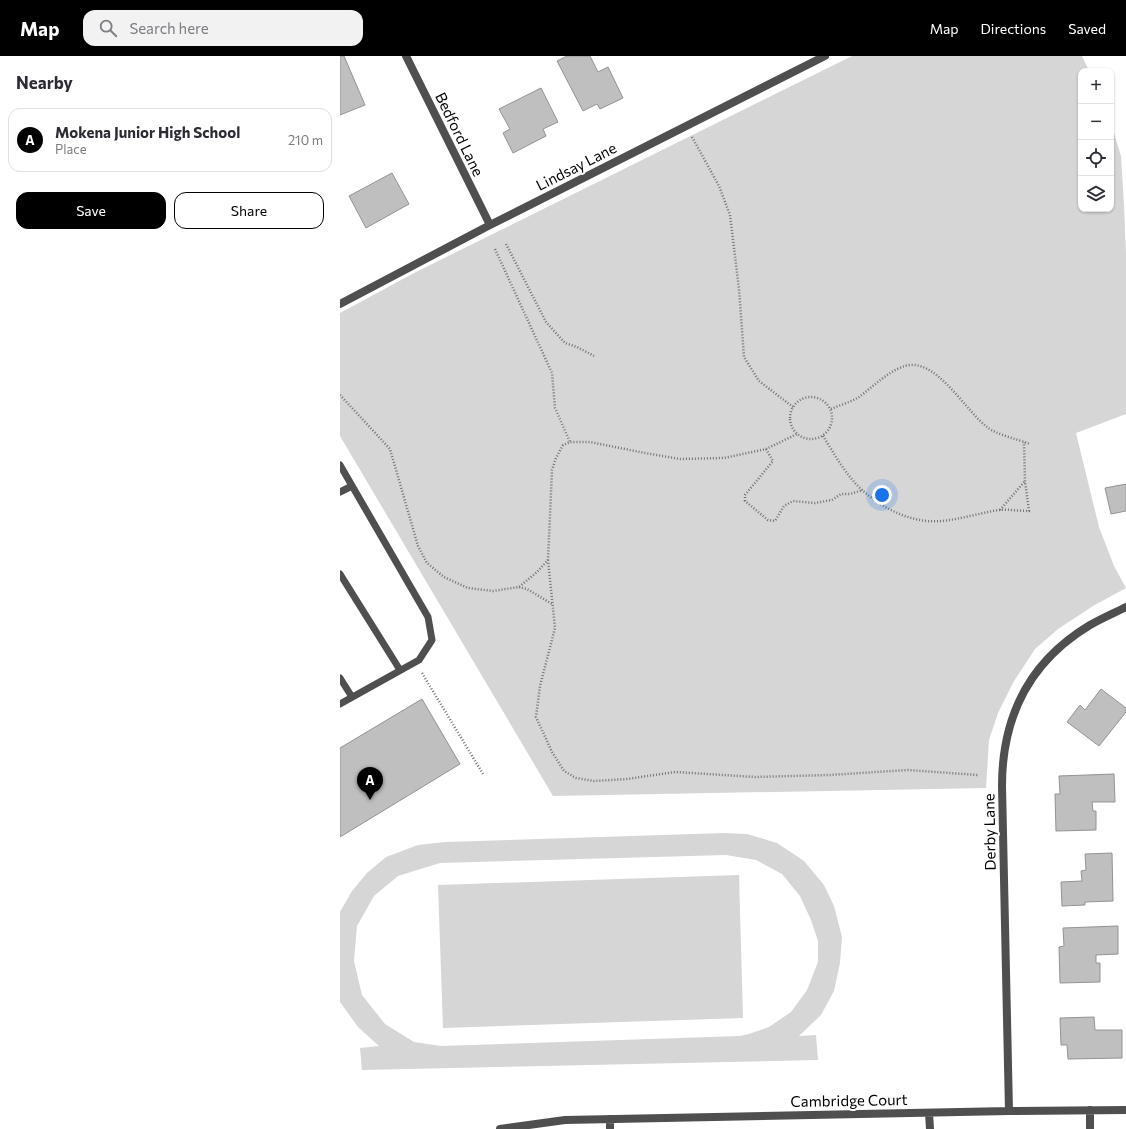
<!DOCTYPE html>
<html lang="en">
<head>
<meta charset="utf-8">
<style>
	body { margin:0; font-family:Commissioner,sans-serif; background:#f2f2f3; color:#2b2b33 }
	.controls { position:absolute; right:12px; top:12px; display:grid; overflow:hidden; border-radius:8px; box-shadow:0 1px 3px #0004 }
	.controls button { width:36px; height:36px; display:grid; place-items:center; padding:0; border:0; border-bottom:1px solid #e1e1e2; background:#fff; color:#2b2b33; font:20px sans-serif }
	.you { position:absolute; left:542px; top:439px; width:14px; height:14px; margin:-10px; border:3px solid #fff; border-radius:50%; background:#1a73e8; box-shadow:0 0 0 6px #1a73e833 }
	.badge { display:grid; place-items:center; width:26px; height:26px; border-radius:50%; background:#000; color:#fff; font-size:13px; font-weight:700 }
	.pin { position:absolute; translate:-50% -33px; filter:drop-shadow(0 1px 2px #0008) }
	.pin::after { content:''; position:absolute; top:21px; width:14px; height:12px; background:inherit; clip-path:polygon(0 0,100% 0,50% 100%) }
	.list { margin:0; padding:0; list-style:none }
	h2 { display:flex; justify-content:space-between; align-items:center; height:52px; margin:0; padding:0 16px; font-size:17px }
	h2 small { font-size:13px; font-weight:400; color:#7c7c81 }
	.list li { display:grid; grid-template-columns:26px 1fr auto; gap:12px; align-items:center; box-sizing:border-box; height:64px; margin:0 8px 8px; padding:0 8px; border:1px solid #e1e1e2; border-radius:12px }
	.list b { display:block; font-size:15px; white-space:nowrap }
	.list p { margin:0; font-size:13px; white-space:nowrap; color:#7c7c81 }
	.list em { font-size:13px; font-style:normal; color:#7c7c81 }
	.actions { display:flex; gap:8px; padding:12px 16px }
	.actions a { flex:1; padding:9px 0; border:1px solid #000; border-radius:12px; text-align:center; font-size:14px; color:#000 }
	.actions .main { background:#000; color:#fff }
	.icon { flex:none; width:22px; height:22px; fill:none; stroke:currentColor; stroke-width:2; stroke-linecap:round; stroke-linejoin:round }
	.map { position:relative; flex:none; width:786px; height:1073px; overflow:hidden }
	header { display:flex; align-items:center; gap:24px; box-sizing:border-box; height:56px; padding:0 20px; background:#000; color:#fff }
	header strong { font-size:19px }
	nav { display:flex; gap:22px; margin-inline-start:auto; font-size:14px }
	.search { width:280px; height:36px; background:#f2f2f3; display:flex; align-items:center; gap:10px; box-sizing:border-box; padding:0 14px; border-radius:12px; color:#7c7c81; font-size:15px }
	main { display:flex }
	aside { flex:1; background:#fff }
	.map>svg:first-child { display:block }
	.green { fill:#d6d6d6; fill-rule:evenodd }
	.building { fill:#bfbfbf; stroke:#939393 }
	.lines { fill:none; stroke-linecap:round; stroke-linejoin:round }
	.path { stroke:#717171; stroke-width:2.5; stroke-dasharray:1 2; stroke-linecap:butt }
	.service { stroke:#4f4f4f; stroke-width:7 }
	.minor { stroke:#4f4f4f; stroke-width:8 }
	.labels { text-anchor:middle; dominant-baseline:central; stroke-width:4; stroke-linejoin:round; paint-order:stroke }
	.street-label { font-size:15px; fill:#000; stroke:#fff }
</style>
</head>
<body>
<header>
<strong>Map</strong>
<div class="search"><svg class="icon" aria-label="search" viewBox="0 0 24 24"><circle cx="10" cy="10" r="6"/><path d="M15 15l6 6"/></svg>Search here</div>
<nav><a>Map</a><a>Directions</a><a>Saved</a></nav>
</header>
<main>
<aside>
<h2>Nearby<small></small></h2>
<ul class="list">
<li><span class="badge">A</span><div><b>Mokena Junior High School</b><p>Place</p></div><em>210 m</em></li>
</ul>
<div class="actions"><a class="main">Save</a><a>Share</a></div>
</aside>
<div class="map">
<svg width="786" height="1073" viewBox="0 0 786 1073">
	<rect width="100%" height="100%" fill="#fff"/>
	<!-- green -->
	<path class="green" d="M 512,0 L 742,0 L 749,15 L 741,15 L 741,153 L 771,153 L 771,67 L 781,100 L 784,149 L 786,198 L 786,358 L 736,377 L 759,471 L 774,510 L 786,532 L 753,550 L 718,573 L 695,593 L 674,625 L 658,657 L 649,684 L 646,732 L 213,740 L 0,380 L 0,257 L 76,216 Z
		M 384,777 L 407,778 L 437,787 L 464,805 L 484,829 L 494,850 L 502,881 L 500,907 L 494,935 L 481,959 L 459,980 L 476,979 L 478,1004 L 22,1014 L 20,992 L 39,990 L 18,971 L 0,946 L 0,856 L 12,835 L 27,817 L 46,801 L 78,789 L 105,786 ZM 386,799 L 416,804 L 442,818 L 460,840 L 471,864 L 478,885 L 478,906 L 467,934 L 451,956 L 429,971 L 409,978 L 400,980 L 101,990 L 74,986 L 45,968 L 22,939 L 14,905 L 17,870 L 34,840 L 58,820 L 100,807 Z
		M 399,819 L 403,962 L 103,972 L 98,829 Z"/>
	<!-- building -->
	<path class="building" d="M 0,0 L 4,0 L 25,49 L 0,59 Z
		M 227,0 L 250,0 L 258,16 L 268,11 L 283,42 L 260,53 L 257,48 L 243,55 L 217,5 Z
		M 201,32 L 218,66 L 203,73 L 206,80 L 173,97 L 163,77 L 170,73 L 159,53 Z
		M 52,117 L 69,148 L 26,172 L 9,140 Z
		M 786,428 L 786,455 L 771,458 L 765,432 Z
		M 761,633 L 786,652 L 786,656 L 759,690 L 727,666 L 740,649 L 745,654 Z
		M 82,643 L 120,708 L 0,781 L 0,692 Z
		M 774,718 L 775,746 L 752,746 L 753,755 L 756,755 L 756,774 L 716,775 L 715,738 L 720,738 L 719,720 Z
		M 772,797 L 773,845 L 745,846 L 745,849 L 722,850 L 721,826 L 742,825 L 741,815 L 746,814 L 745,798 Z
		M 778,870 L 778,898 L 756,899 L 756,907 L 760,907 L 760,926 L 720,927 L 719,891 L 724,890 L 723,872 Z
		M 754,961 L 755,974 L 782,974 L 782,1002 L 728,1003 L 727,989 L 721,989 L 720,962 Z"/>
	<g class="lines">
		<!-- path -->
		<path class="path" d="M 352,81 L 379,130 L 390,159 L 399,233 L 404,301 L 419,325 L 453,351
			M 166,188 L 206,266 L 225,287 L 237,291 L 254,300
			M 155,193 L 212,317 L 215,352 L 230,386
			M 0,339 L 50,393 L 78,490 L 87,507 L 104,521 L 128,532 L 153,535 L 179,531 L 197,516 L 208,504 L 212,414 L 216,402 L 223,389 L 230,386 L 250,386 L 305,397 L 340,403 L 384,402 L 426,393 L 457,378
			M450 362a21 21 0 1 1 42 0a21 21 0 1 1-42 0Z
			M 491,353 C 500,349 511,346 519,341 C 533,331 553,310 571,309 C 599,307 626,355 647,371 C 657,379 677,383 690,388
			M 483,380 C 493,396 506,419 520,432 C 541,452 572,468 602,465 C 621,463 640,457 659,454 C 668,453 679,455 689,455 L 685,425 L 684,386
			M 426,393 L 433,405 L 405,439 L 405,445 L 428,464 L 435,465 L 444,450 L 453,445 L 475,447 L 492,444 L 501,438 L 510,438 L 523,434
			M 660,454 L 685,425
			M 208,504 L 215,572 L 200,630 L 196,661 L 212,696 L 224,715 L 236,722 L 254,725 L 287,723 L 335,716 L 415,721 L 489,719 L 568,714 L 638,719
			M 179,531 L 187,533 L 212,548
			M 82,617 L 143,718"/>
		<!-- service -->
		<path class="service" d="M 0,409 L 88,561 L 92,584 L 79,604 L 0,648
			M 0,436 L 12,430
			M 0,518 L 60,614
			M 0,622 L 12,641"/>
		<!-- minor -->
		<path class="minor" d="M 66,0 L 150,169
			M 0,248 L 150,169 L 485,0
			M 750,1054 L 750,1073
			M 669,1055 L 662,730 C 662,660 690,605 750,569 C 762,562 774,557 786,551
			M 589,1057 L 590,1073
			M 270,1063 L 270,1073
			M 160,1073 L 225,1064 L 669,1055 L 786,1054"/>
	</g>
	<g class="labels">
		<!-- street labels -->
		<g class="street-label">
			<text transform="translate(120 78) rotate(64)">Bedford Lane</text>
			<text transform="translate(236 110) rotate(-27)">Lindsay Lane</text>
			<text transform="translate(649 776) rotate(-91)">Derby Lane</text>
			<text transform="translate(509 1044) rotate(-1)">Cambridge Court</text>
		</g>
	</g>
</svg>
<div class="controls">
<button>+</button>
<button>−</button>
<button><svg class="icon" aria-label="locate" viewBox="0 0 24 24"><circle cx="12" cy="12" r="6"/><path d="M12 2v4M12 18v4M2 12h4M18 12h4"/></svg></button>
<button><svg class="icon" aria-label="layers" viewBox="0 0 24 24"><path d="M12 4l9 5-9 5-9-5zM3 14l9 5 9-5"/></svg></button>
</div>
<div class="you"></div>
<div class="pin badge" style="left:30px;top:744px">A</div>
</div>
</main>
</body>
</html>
